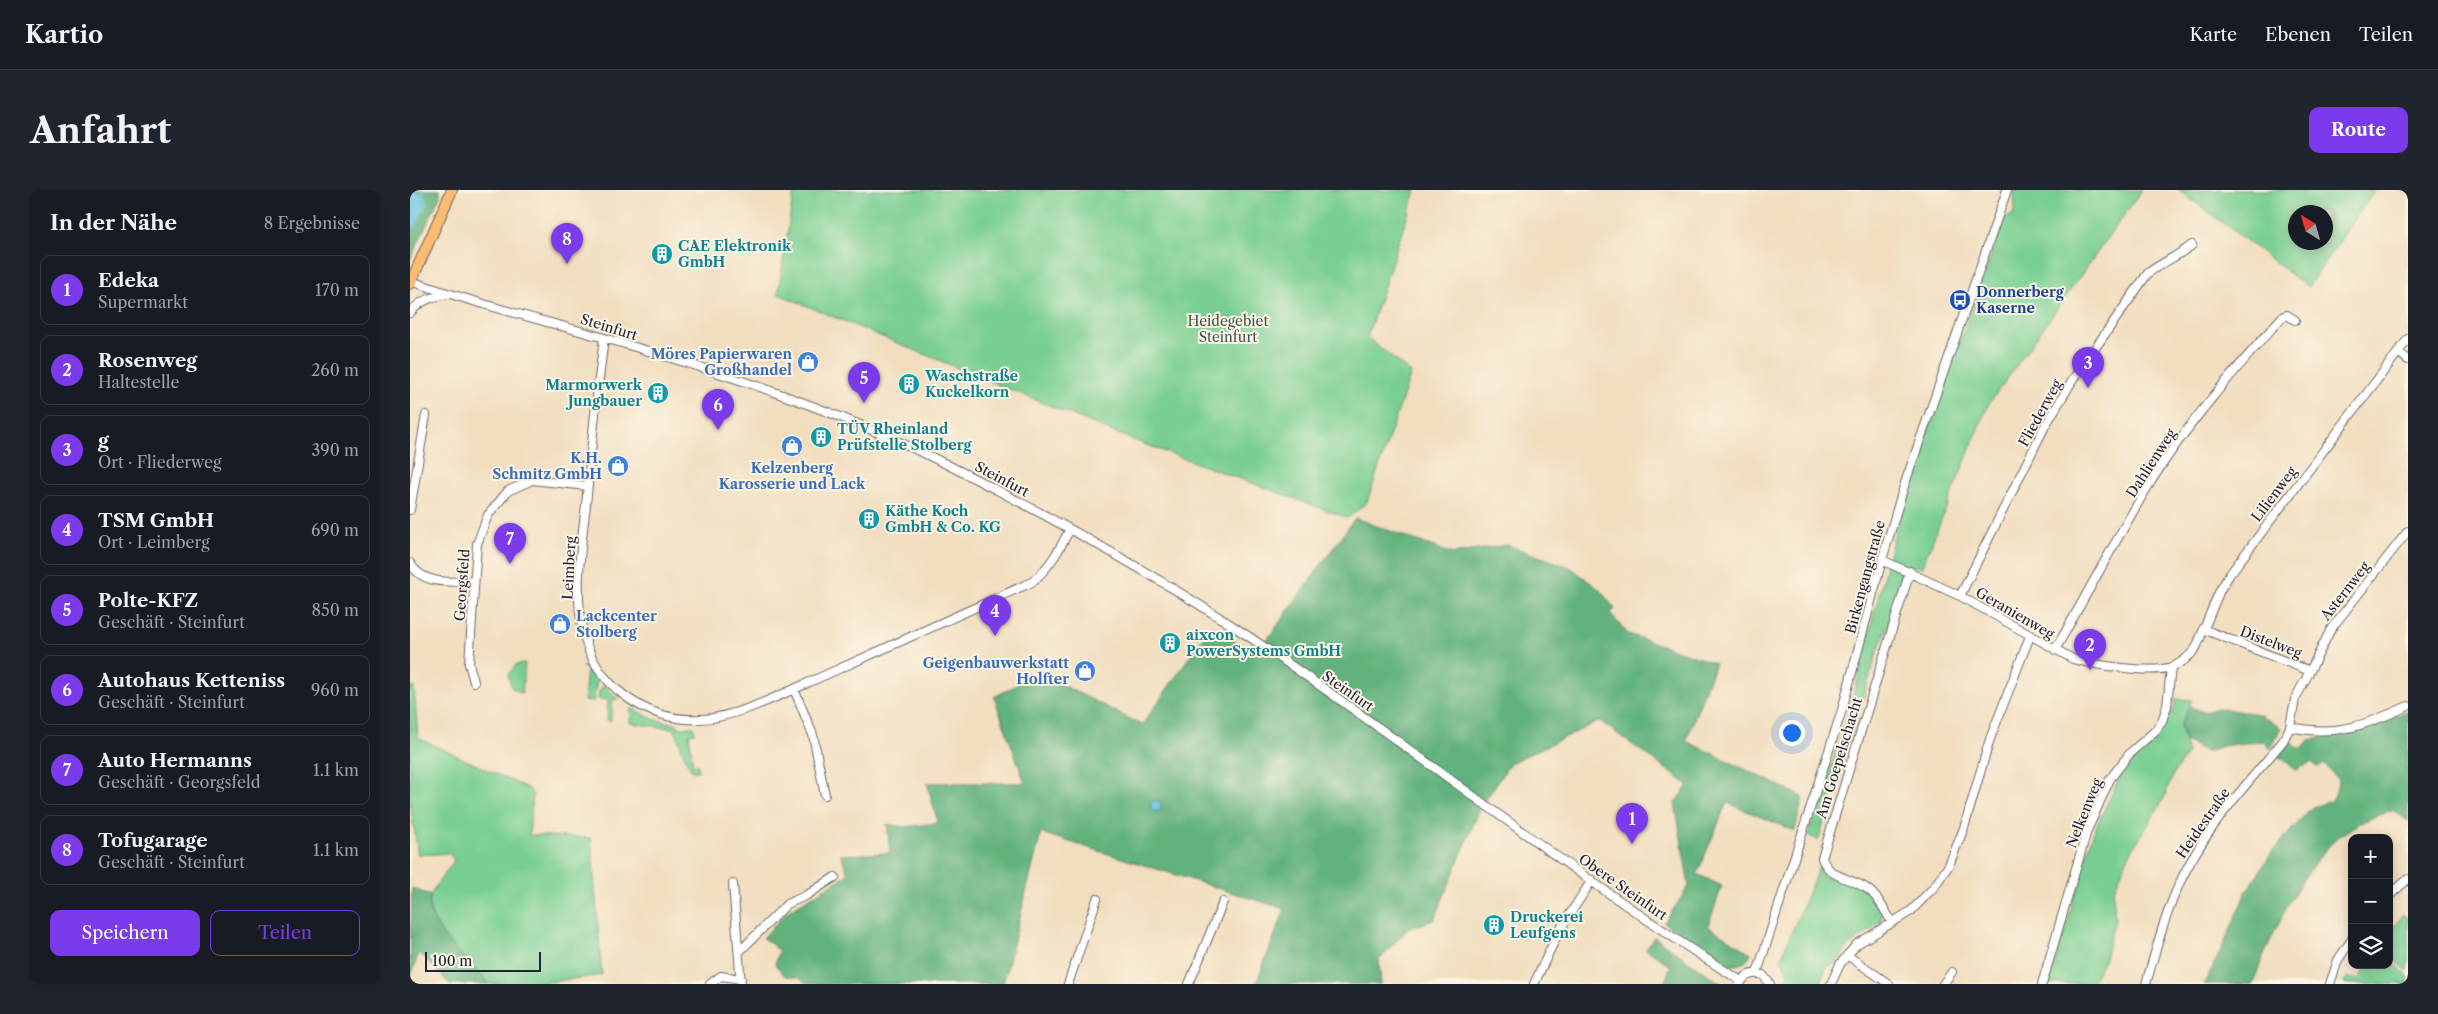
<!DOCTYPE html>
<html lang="de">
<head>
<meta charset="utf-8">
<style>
	body { margin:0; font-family:"Libre Caslon Text",serif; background:#20242c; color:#f1f3f6 }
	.controls { position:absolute; right:15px; bottom:15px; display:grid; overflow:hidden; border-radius:10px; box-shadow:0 2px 12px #0003 }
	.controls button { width:45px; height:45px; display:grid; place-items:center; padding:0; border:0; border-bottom:1px solid #363941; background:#171b24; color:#f1f3f6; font:25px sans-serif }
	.compass { position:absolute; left:1878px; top:15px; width:45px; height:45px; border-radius:50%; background:#171b24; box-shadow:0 2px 12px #0003; rotate:323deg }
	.scale { position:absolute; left:15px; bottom:12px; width:116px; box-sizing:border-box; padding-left:5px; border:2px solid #22223b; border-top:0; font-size:14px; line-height:18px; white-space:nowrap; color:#22223b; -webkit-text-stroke:4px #fcf5e5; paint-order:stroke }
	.you { position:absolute; left:1381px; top:542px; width:18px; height:18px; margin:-12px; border:4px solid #fff; border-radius:50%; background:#1a73e8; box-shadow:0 0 0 8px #1a73e833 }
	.badge { display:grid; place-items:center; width:32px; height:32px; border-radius:50%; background:#7c3aed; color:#fff; font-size:16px; font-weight:700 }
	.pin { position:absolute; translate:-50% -41px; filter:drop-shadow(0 1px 2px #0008) }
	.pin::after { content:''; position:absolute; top:26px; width:18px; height:15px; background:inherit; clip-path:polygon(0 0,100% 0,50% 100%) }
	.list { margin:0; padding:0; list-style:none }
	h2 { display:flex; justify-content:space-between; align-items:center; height:65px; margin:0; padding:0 20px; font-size:21px }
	h2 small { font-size:16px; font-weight:400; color:#9ea1a6 }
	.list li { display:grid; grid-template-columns:32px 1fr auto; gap:15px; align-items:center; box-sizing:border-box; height:70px; margin:0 10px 10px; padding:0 10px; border:1px solid #363941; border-radius:10px }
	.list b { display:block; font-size:19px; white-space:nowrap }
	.list p { margin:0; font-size:16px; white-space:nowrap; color:#9ea1a6 }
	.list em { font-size:16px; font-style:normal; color:#9ea1a6 }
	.actions { display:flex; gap:10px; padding:15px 20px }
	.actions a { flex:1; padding:11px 0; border:1px solid #7c3aed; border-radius:10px; text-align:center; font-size:18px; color:#7c3aed }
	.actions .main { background:#7c3aed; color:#fff }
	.icon { flex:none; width:28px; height:28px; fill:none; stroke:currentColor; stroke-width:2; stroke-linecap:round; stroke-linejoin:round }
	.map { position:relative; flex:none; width:1998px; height:794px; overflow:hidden; border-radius:10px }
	header { display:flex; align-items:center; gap:30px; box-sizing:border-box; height:70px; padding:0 25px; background:#171b24; border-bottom:1px solid #363941 }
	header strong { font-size:24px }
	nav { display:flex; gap:28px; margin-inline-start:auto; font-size:18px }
	.intro { display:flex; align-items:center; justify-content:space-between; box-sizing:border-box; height:120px; padding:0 30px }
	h1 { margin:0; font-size:35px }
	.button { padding:12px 22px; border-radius:10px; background:#7c3aed; color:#fff; font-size:18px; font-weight:700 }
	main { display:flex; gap:30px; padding:0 30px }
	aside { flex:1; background:#171b24; border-radius:10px; box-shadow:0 2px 12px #0003 }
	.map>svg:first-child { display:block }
	.green { fill:#79cf93; stroke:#4e7867; fill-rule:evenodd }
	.forest { fill:#62b27d; stroke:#426a5c }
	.water { fill:#65c1e3; stroke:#44728f }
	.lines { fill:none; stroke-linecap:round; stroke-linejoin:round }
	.stream { stroke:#65c1e3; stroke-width:2.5 }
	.river { stroke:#65c1e3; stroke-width:14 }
	.minor-casing { stroke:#6b6469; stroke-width:10 }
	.major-casing { stroke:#6b6469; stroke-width:12 }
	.minor { stroke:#fff; stroke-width:8 }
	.major { stroke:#ffbb71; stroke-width:10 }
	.labels { text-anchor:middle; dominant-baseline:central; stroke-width:4; stroke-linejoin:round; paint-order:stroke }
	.culture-label { font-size:14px; font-weight:bold; fill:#0d838f; stroke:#fcf5e5; text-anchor:start }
	.transit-label { font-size:14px; font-weight:bold; fill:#164399; stroke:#fcf5e5; text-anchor:start }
	.park-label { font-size:14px; fill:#3c5655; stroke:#fcf5e5 }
	.street-label { font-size:14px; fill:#22223b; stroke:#fcf5e5 }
	.shop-label { font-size:14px; font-weight:bold; fill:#366cbe; stroke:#fcf5e5; text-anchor:end }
</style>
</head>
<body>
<header>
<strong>Kartio</strong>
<nav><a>Karte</a><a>Ebenen</a><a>Teilen</a></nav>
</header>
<div class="intro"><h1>Anfahrt</h1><a class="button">Route</a></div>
<main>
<aside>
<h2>In der Nähe<small>8 Ergebnisse</small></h2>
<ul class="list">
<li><span class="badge">1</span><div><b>Edeka</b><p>Supermarkt</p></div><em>170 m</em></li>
<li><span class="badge">2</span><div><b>Rosenweg</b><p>Haltestelle</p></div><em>260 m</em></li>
<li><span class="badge">3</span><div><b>g</b><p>Ort · Fliederweg</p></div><em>390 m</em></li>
<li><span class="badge">4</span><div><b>TSM GmbH</b><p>Ort · Leimberg</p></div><em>690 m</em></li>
<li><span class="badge">5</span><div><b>Polte-KFZ</b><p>Geschäft · Steinfurt</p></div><em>850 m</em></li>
<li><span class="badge">6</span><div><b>Autohaus Ketteniss</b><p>Geschäft · Steinfurt</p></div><em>960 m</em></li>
<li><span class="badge">7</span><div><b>Auto Hermanns</b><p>Geschäft · Georgsfeld</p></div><em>1.1 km</em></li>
<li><span class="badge">8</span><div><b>Tofugarage</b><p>Geschäft · Steinfurt</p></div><em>1.1 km</em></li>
</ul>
<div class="actions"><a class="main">Speichern</a><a>Teilen</a></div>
</aside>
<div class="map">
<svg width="1998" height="794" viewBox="0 0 1998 794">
	<rect width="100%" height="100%" fill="#fcf5e5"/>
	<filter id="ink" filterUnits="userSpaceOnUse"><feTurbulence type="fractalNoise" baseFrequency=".02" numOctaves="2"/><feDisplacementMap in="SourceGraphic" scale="10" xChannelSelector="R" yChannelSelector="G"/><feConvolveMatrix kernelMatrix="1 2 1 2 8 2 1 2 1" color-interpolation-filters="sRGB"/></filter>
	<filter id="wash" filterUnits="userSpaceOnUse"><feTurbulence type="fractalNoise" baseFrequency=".0096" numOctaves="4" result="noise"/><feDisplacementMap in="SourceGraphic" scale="20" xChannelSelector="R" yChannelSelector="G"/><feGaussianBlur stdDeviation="1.12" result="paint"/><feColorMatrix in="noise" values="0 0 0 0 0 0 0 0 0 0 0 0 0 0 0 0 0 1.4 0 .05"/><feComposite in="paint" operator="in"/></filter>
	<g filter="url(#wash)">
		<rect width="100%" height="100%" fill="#f2debf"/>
		<!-- green -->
		<path class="green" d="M 384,0 L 1006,0 L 957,147 L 1001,183 L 957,312 L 938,328 L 723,250 L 368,104 Z
			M 1604,0 L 1732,0 L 1578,215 L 1512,377 L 1502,376 L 1468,460 L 1408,650 L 1398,645 L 1439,522 L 1483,349 L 1512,255 L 1595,27 L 1602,26 L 1605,18 Z
			M 1769,0 L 1965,0 L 1898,97 ZM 1886,22 L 1916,22 L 1916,52 L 1886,52 Z
			M 115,473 L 112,503 L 102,498 L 98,485 L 106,475 Z
			M 179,474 L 188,487 L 183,511 L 174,511 L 177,478 L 172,477 Z
			M 194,495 L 208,509 L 203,509 L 201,531 L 197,531 L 198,510 L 188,509 L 189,502 Z
			M 0,497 L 4,498 L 8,548 L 119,599 L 123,605 L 119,645 L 181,648 L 192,785 L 123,794 L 80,794 C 62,776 10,733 21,705 C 26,693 38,681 44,670 L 39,663 L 8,665 L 0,612 Z
			M 1765,509 L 1782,510 L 1770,536 L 1778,563 L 1765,581 L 1752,612 L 1719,665 L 1703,702 L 1705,728 L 1695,769 L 1680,794 L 1639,794 L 1683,644 L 1711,584 L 1751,542 L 1765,515 Z
			M 221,518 L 243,529 L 268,535 L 269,538 L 284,537 L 285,543 L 279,544 L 283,575 L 288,575 L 288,581 L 282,581 L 275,568 L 265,539 L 220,533 Z
			M 1412,674 C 1439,691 1456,697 1475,724 L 1471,726 L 1471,732 L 1438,756 L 1426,773 L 1417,777 L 1409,794 L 1375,794 L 1378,784 L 1371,768 L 1409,677 Z
			M 1994,724 L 1998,728 L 1998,781 L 1979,765 L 1981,753 L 1979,744 Z
			M 1979,769 L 1998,786 L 1998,794 L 1934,794 L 1937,787 L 1949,790 L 1956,775 L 1979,775 Z"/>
		<!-- forest -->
		<path class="forest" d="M 0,0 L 30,0 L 30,6 L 0,70 Z
			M 945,328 L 1043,364 L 1097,355 L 1160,377 L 1189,399 L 1205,419 L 1200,424 L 1218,444 L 1305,473 L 1276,551 L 1393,607 L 1385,641 L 1317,613 L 1287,684 L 1312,696 L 1298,736 L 1341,763 C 1338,774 1330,774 1320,776 L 1254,733 L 1279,696 L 1265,613 L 1278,595 L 1190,531 L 1100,573 L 1070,619 L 1024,730 L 999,738 L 969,770 L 971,794 L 846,794 L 875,719 L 631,643 L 593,794 L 397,794 L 389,788 L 375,786 L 365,774 L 369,760 L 353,748 L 377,722 L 438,684 L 431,665 L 480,663 L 477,634 L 495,637 L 528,633 L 517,593 L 615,593 L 584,507 L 629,483 L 732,535 L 801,436 L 846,465 Z
			M 1779,516 L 1794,522 L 1808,518 L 1849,524 L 1871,538 L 1860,559 L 1852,551 L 1812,556 L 1797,562 L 1775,551 L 1770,536 Z
			M 1998,521 L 1998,631 L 1983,620 C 1961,627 1938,637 1922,653 C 1889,685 1858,751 1843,794 L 1794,794 L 1815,752 L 1836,702 L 1863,661 L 1902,617 L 1922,611 L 1927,599 L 1928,590 L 1914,574 L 1908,577 L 1901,572 L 1886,580 L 1869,566 L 1881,552 L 1887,558 L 1893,558 L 1899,550 L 1947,542 Z
			M 2,698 L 20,705 L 19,721 L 34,747 L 79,794 L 40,794 L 9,762 L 0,789 Z
			M 1244,747 L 1312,794 L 1254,794 L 1261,776 L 1236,759 Z"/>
		<!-- water -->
		<path class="water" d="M740.5 616a5.5 5.5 0 1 1 11 0a5.5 5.5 0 1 1-11 0Z"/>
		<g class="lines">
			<!-- stream -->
			<path class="stream" d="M 10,12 L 13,0"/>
			<!-- river -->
			<path class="river" d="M 0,6 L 10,12 L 0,32"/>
		</g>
	</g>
	<g filter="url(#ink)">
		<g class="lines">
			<!-- minor casing -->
			<g class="minor-casing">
				<path id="minor" d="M 1,91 C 63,113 128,129 191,147 C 308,181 425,219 534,273 C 638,325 741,382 838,446 C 1005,558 1161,685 1331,791
					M 0,123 C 11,109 23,107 39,104
					M 194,148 C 187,203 181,259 176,315 C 171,356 164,400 173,441 C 184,495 236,532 290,529 C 327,528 379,501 413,486 C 483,455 553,423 622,392 C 640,377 649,360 660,339
					M 1988,162 L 1998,170
					M 0,320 L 16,225
					M 1472,370 L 1550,406 L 1663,469 C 1684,475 1741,484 1762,477 C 1772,473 1780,466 1786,458 L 1810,400 L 1820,384 L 1998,149
					M 0,373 C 13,396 42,392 64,391
					M 1550,406 L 1635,236 L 1664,188 L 1738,83 C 1753,72 1768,66 1782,55
					M 1645,460 C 1676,406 1705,351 1737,298 C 1775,236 1824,181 1872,127 L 1877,125 L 1885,130
					M 1900,481 L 1921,439 L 1998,341
					M 64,492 L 59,474 L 67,354 L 78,325 L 98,301 L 122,290 L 178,296
					M 384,499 L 403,545 L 415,605
					M 1880,537 C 1927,547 1956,535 1998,516
					M 323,694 L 331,794
					M 1979,706 L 1998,689
					M 1482,732 C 1474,720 1468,706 1456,698 C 1439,687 1420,689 1412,668 L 1500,381
					M 329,762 L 377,714 L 397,705 L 425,687
					M 1437,765 L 1479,794
					M 1347,783 L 1432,520 L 1472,370 L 1494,296 L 1597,0
					M 300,794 L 311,786 L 331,789
					M 658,794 L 687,709
					M 779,794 L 813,712
					M 1124,794 L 1149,741 L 1182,690
					M 1330,794 C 1335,784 1343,782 1353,785 L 1360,794
					M 1421,794 L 1430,774 L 1447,754 L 1501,721 L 1524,697 L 1539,675 L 1554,638 L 1580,549 L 1620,446
					M 1533,794 L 1542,782
					M 1632,794 L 1677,641 L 1700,589 L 1720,563 L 1746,540 L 1752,531 L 1757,516 L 1761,477
					M 1736,794 C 1747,756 1757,717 1775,682 C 1800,633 1838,593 1873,551 L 1880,537 L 1885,509 L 1900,481 L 1793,439
					M 1920,794 L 1928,770 L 1942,749"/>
			</g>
			<!-- major casing -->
			<g class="major-casing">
				<path id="major" d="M 0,94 L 42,0"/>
			</g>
			<!-- minor -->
			<use href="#minor" class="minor"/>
			<!-- major -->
			<use href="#major" class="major"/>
		</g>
	</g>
	<!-- icons -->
	<defs>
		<g id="building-disc" transform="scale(1.125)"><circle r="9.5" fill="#0f9aa8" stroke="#fcf5e5"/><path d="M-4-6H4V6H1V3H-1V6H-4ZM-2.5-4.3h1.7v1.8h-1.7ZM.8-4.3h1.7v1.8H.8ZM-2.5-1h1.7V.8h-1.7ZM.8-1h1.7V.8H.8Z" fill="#fff"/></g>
		<g id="bus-disc" transform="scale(1.125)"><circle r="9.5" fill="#1a4fb4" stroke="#fcf5e5"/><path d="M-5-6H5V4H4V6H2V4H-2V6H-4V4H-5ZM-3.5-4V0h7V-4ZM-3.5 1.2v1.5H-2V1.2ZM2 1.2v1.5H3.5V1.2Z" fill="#fff"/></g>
		<g id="shop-disc" transform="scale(1.125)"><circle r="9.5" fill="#3f7fe0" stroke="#fcf5e5"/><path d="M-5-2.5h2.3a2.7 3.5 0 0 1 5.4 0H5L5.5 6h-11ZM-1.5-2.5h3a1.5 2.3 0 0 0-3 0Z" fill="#fff"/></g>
	</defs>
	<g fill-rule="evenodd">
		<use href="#building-disc" x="252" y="64"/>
		<use href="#bus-disc" x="1550" y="110"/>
		<use href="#shop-disc" x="398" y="172"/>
		<use href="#building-disc" x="499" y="194"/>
		<use href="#building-disc" x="248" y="203"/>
		<use href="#building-disc" x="411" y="247"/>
		<use href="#shop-disc" x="382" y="256"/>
		<use href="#shop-disc" x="208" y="276"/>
		<use href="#building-disc" x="459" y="329"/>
		<use href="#shop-disc" x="150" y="434"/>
		<use href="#building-disc" x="760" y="453"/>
		<use href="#shop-disc" x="675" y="481"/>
		<use href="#building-disc" x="1084" y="735"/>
	</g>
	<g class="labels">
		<!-- culture labels -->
		<g class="culture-label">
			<text x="268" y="56">CAE Elektronik<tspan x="268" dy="16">GmbH</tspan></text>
			<text x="515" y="186">Waschstraße<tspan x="515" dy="16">Kuckelkorn</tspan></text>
			<text x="232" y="195" text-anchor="end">Marmorwerk<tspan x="232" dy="16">Jungbauer</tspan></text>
			<text x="427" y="239">TÜV Rheinland<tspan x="427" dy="16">Prüfstelle Stolberg</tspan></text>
			<text x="475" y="321">Käthe Koch<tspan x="475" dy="16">GmbH &amp; Co. KG</tspan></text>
			<text x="776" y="445">aixcon<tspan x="776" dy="16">PowerSystems GmbH</tspan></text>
			<text x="1100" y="727">Druckerei<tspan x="1100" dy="16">Leufgens</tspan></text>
		</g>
		<!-- transit labels -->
		<g class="transit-label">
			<text x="1566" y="102">Donnerberg<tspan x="1566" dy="16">Kaserne</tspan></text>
		</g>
		<!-- park labels -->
		<g class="park-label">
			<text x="818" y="131">Heidegebiet<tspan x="818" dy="16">Steinfurt</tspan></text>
		</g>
		<!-- street labels -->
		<g class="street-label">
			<text transform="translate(199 137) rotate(17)">Steinfurt</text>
			<text transform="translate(1630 223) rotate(-61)">Fliederweg</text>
			<text transform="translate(1741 273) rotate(-57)">Dahlienweg</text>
			<text transform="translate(592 289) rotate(28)">Steinfurt</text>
			<text transform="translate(1864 304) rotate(-53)">Lilienweg</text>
			<text transform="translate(159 378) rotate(-87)">Leimberg</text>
			<text transform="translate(1455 387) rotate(-75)">Birkengangstraße</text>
			<text transform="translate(52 395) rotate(-86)">Georgsfeld</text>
			<text transform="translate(1935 401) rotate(-52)">Asternweg</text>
			<text transform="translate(1605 423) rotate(30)">Geranienweg</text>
			<text transform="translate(1861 452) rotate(21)">Distelweg</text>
			<text transform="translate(938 501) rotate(35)">Steinfurt</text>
			<text transform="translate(1429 568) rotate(-73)">Am Goepelschacht</text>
			<text transform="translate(1674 623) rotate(-68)">Nelkenweg</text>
			<text transform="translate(1793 633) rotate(-55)">Heidestraße</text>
			<text transform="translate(1213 697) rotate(35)">Obere Steinfurt</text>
		</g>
		<!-- shop labels -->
		<g class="shop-label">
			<text x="382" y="164">Möres Papierwaren<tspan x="382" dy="16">Großhandel</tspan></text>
			<text x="192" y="268">K.H.<tspan x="192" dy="16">Schmitz GmbH</tspan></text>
			<text x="382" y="278" text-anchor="middle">Kelzenberg<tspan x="382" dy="16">Karosserie und Lack</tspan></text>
			<text x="166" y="426" text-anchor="start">Lackcenter<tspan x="166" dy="16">Stolberg</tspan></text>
			<text x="659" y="473">Geigenbauwerkstatt<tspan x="659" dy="16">Holfter</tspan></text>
		</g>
	</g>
</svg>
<div class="controls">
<button>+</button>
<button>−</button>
<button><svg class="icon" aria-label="layers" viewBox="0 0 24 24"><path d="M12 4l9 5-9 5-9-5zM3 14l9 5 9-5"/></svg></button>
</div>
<svg class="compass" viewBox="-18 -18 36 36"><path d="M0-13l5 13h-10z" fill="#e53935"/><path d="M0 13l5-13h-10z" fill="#9ea1a6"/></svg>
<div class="scale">100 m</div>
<div class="you"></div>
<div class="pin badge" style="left:1222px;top:654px">1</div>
<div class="pin badge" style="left:1680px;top:480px">2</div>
<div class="pin badge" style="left:1678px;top:198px">3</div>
<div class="pin badge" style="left:585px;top:446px">4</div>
<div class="pin badge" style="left:454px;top:213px">5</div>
<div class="pin badge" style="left:308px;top:240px">6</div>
<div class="pin badge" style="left:100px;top:374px">7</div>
<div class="pin badge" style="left:157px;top:74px">8</div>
</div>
</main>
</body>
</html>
